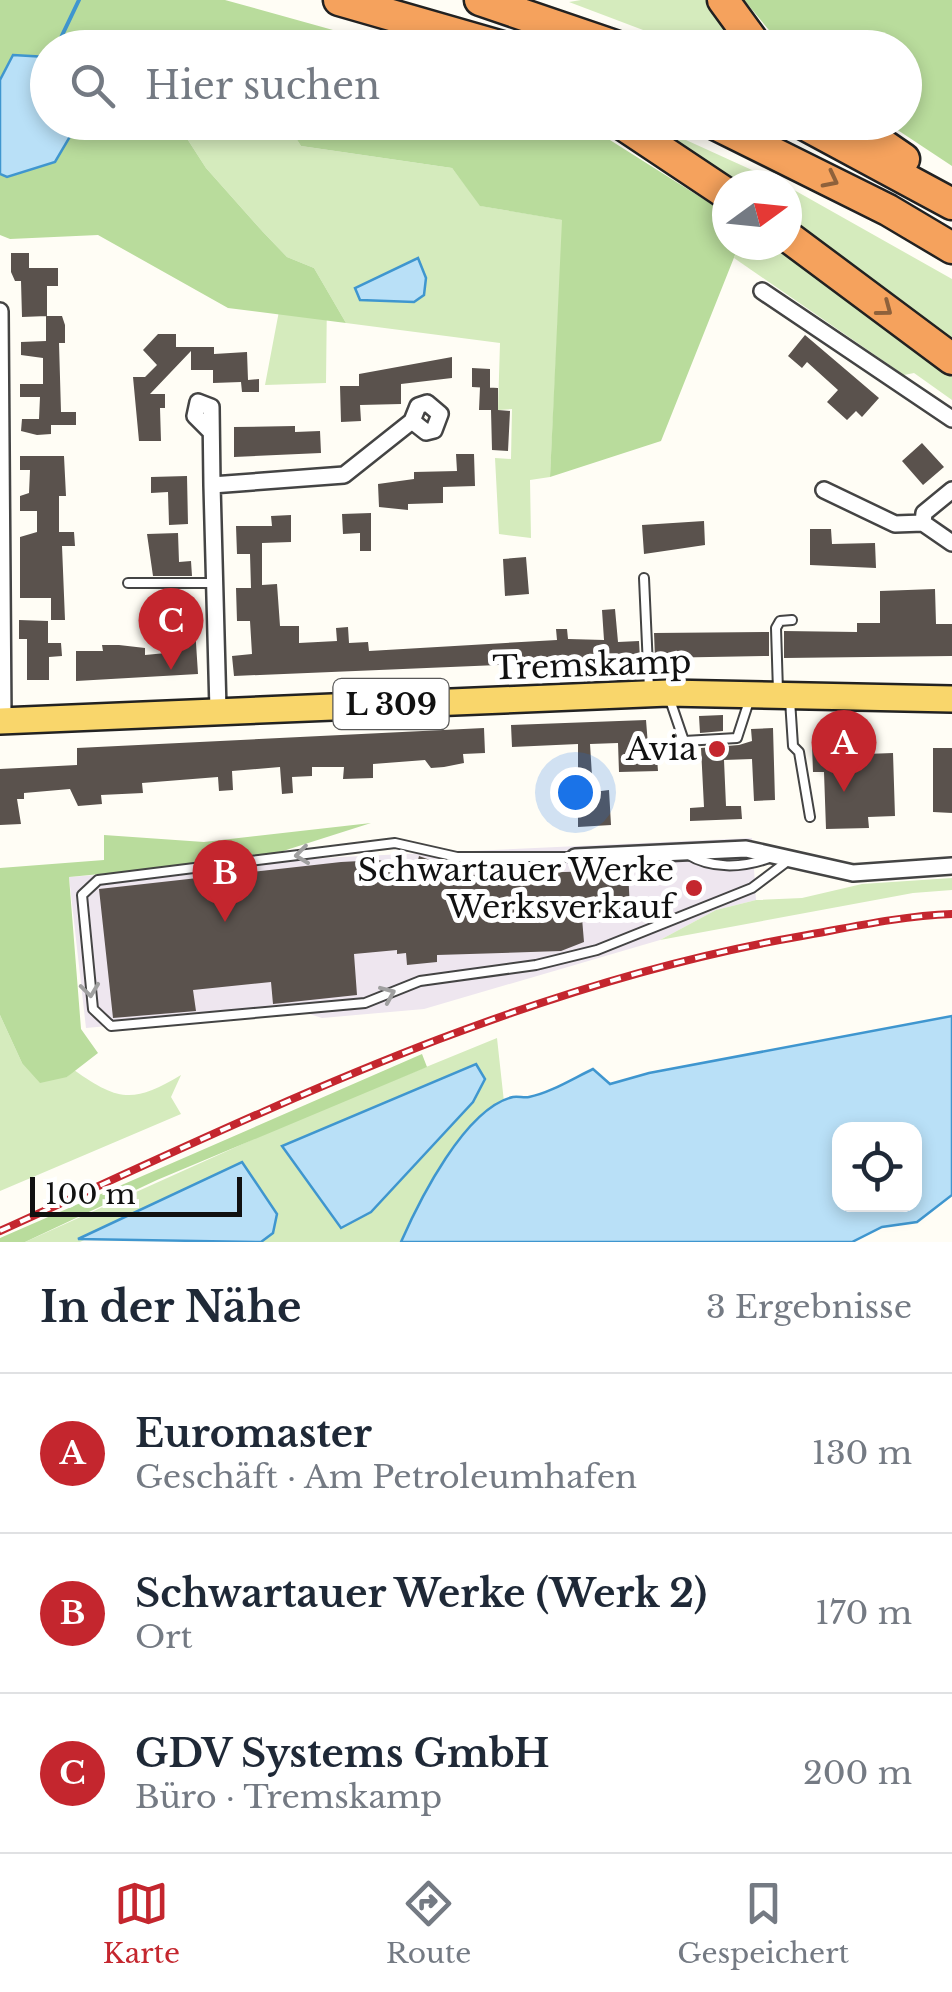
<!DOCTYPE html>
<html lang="de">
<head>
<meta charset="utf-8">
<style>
	body { margin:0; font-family:"Libre Baskerville",serif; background:#f2f2f3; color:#1f2937 }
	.controls { position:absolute; right:30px; bottom:30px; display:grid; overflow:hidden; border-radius:20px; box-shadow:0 5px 15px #0003 }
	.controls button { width:90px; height:90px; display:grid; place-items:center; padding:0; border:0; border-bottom:2px solid #e0e1e3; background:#fff; color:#1f2937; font:50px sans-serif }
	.compass { position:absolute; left:712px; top:170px; width:90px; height:90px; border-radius:50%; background:#fff; box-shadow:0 5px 15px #0003; rotate:75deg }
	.scale { position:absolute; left:30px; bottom:25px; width:212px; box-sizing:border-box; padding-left:10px; border:5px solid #111; border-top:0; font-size:28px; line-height:35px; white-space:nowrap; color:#111; -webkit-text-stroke:8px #fff; paint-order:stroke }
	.you { position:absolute; left:575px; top:792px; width:35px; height:35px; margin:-25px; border:8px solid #fff; border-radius:50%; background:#1a73e8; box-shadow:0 0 0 15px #1a73e833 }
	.badge { display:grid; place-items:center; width:65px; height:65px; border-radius:50%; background:#c4262e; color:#fff; font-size:32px; font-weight:700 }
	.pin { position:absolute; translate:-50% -82px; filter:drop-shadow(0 2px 5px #0008) }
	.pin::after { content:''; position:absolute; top:52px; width:35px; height:30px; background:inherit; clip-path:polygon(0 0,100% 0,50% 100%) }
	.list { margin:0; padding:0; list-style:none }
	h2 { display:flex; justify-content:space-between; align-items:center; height:130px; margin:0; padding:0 40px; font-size:42px }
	h2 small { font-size:32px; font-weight:400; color:#747a83 }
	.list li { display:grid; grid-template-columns:65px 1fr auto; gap:30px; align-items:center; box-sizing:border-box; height:160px; padding:0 40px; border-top:2px solid #e0e1e3 }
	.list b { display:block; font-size:38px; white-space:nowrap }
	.list p { margin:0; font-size:32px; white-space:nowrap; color:#747a83 }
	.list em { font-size:32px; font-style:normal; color:#747a83 }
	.icon { flex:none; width:55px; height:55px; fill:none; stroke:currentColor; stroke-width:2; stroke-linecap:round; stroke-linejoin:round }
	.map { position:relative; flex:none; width:952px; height:1242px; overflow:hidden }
	.search { position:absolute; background:#fff; box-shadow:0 5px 15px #0003; left:30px; right:30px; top:30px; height:110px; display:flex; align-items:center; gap:25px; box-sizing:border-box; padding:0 35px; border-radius:55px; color:#747a83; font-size:38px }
	.sheet { height:610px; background:#fff }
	nav { display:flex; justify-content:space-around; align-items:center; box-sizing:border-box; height:140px; border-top:2px solid #e0e1e3; background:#fff; font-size:28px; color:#747a83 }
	nav a { display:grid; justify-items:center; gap:5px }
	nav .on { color:#c4262e }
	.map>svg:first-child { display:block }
	.industrial { fill:#eee6ef }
	.green { fill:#d5ebbd }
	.forest { fill:#b9dc9c }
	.water { fill:#b9e0f7; stroke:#3f96cf; stroke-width:2.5; fill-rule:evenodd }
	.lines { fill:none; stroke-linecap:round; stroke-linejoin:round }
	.stream { stroke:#3f96cf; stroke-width:4 }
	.building { fill:#5a524d }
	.service-casing { stroke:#444; stroke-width:12 }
	.minor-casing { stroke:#444; stroke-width:20 }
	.primary-casing { stroke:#222; stroke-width:30 }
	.motorway-casing { stroke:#222; stroke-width:35 }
	.service { stroke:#fff; stroke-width:8 }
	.minor { stroke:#fff; stroke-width:15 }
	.primary { stroke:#f9d66b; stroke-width:25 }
	.motorway { stroke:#f5a25d; stroke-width:30 }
	.rail-casing { stroke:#c4262e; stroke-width:8 }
	.rail { stroke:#fff; stroke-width:4; stroke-dasharray:11; stroke-linecap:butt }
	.oneway { stroke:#8e613b }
	.oneway2 { stroke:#a0a0a0 }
	.poi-dot { fill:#c4262e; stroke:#fff; stroke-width:4 }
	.labels { text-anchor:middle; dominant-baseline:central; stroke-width:10; stroke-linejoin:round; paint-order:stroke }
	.shield { fill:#fff; stroke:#585858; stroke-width:2.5 }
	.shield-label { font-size:30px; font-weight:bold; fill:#111 }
	.street-label { font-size:32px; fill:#111; stroke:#fff }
	.poi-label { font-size:32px; fill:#111; stroke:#fff; text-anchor:end }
</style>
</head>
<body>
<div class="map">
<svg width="952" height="1242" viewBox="0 0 952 1242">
	<rect width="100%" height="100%" fill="#fffdf5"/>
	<!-- industrial -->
	<path class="industrial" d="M 752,838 L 756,900 L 716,910 L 660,940 L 424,1009 L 322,1018 L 294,1009 L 86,1028 L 69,877 L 340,857 Z"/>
	<!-- green -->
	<path class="green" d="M 581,0 L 713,0 L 744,47 L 688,47 L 569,2 Z
		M 177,123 L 286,123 L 301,146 L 452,168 L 481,206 L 563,220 L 550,477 L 530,480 L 531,538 L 499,534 L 495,458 L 511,459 L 512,409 L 498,410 L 500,343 L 346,323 L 314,268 L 287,257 L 263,232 L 206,168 Z
		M 653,125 L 785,185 L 736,185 Z
		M 787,186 L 952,279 L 952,347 L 787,222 Z
		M 739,245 L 771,245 L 952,377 L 952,400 L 914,373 L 904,375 L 734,258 Z
		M 286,274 L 327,294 L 326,383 L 265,385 Z
		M 952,878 L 952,890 L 913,893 L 660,940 L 716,910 L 756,900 L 802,898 L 862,884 Z
		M 0,1015 L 22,1063 L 67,1077 L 74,1070 C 119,1102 134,1103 181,1075 L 171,1097 L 181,1114 L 0,1191 Z
		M 497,1038 L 504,1102 C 458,1130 421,1193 401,1242 L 261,1242 L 273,1233 L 241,1162 L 80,1242 L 25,1242 L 294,1121 Z"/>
	<!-- forest -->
	<path class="forest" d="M 0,0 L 225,0 L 394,47 L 195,48 L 186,43 L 183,48 L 48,48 L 47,57 L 13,55 L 0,80 Z
		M 744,0 L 952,0 L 952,166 L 887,123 L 904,122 L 904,48 L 783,47 Z
		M 78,123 L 177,123 L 206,168 L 263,232 L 287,257 L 314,268 L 346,323 L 228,308 L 98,235 L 10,239 L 0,235 L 0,174 L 7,177 L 55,162 Z
		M 286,123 L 583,123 L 727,214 L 727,245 L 739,245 L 661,441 L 550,477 L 562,220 L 480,206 L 452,168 L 301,146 Z
		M 371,823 L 258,859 L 69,877 L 81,1029 L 98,1053 L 67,1077 L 40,1083 L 22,1063 L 0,1015 L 0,868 L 104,860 L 104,835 L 204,842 Z
		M 422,1054 L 427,1067 L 157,1180 L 25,1242 L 0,1242 L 0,1238 Z"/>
	<!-- water -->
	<path class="water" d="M 13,55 L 47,57 L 48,122 L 78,123 L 55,162 L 7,177 L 0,174 L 0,80 Z
		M 418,258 L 426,278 L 424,295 L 414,302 L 360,300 L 355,288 Z
		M 952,1016 L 952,1195 L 917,1222 L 882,1227 L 852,1242 L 401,1242 C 419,1201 465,1108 513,1097 C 518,1096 524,1098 529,1097 C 550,1093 574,1078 593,1069 L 610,1084 L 649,1073 ZM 840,1130 L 914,1130 L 914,1204 L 840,1204 Z
		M 476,1064 L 485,1079 L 473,1102 L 371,1212 L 341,1228 L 282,1146 Z
		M 242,1162 L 277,1214 L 273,1233 L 261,1242 L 78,1239 Z"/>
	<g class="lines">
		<!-- stream -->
		<path class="stream" d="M 56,48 L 79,0"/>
	</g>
	<!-- building -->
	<path class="building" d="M 11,253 L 29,253 L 29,268 L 58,268 L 58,286 L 47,286 L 47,316 L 22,317 L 21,281 L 15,281 L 11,272 Z
		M 46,316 L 62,316 L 65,325 L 65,343 L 59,343 L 61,412 L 76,412 L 76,425 L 51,425 L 51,434 L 37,435 L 21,431 L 22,419 L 39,419 L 40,397 L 20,397 L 20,384 L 43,384 L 43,358 L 21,355 L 21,342 L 46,341 Z
		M 158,334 L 176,334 L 176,347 L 214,347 L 214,354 L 247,352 L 248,380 L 259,379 L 259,392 L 242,392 L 241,382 L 213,383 L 213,370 L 191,370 L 191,351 L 150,394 L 165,394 L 165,408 L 160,408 L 161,441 L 139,441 L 133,377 L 145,377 L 157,365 L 143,350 Z
		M 805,335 L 879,398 L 862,417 L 856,411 L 847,420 L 827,402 L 838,390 L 807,362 L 802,368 L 788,356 Z
		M 452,357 L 452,378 L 401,384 L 401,404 L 360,405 L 361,421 L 341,422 L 340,386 L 359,386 L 359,374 Z
		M 472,368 L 490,369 L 490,388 L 472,387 Z
		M 480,387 L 498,388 L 498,410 L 510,411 L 508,451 L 492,450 L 491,410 L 479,410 Z
		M 295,426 L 295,432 L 320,431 L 321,453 L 234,457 L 234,427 Z
		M 922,443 L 944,467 L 923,485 L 902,461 Z
		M 456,454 L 474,454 L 475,486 L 443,487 L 443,503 L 408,504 L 408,510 L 379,507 L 378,484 L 414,479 L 414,472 L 457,471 Z
		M 20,456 L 64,456 L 66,496 L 59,496 L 59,532 L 74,532 L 75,546 L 62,546 L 65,620 L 51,620 L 51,598 L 20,598 L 20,537 L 37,532 L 37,511 L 20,511 L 20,496 L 29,493 L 30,470 L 20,470 Z
		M 187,476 L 188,524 L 169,525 L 168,492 L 151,493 L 151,477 Z
		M 371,513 L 371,551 L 360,551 L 360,533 L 343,534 L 342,514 Z
		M 291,515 L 291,542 L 262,543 L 262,585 L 277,584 L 280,626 L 299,626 L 299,643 L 337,641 L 336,628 L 348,627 L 349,643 L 368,642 L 369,651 L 557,640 L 556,629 L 567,629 L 568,639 L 604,640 L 602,610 L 615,609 L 618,642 L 639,641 L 640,659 L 234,676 L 232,656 L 252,654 L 250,621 L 237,621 L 236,588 L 251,588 L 250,554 L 237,554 L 236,526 L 272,526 L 271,516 Z
		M 704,521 L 705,545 L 644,554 L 642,525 Z
		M 810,529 L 831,529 L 832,544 L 875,543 L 876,568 L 810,565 Z
		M 178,533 L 179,562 L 191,561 L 192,576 L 153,576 L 147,534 Z
		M 526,557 L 529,594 L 505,596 L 503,559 Z
		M 935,589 L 936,624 L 952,624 L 952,656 L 784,658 L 784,631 L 857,632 L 857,623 L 880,623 L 880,591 Z
		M 194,612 L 198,674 L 76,681 L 76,651 L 103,651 L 102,645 L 119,645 L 145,648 L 145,655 L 166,653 L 166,613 Z
		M 19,620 L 48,621 L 48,643 L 61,643 L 62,656 L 49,657 L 49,680 L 27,680 L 27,639 L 19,639 Z
		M 769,632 L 769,656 L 655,658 L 654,633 Z
		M 723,715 L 723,731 L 700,733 L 699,716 Z
		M 646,720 L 649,758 L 657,758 L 658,771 L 619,772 L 618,743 L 590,744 L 593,792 L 609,790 L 611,825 L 578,827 L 578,744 L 512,747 L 511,725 Z
		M 484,728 L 485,753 L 463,754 L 464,763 L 444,767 L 431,768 L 425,760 L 373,764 L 373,778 L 343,779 L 344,767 L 312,767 L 312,776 L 292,777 L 293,793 L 282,794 L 280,767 L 232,771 L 233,790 L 219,791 L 218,777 L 142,783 L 143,793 L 101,795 L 102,804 L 78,806 L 70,789 L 24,793 L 24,799 L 17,799 L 21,824 L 0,825 L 0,769 L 77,765 L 77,748 Z
		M 773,728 L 775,800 L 754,801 L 752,759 L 724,760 L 726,806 L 741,806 L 742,819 L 690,821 L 690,808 L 704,807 L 701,748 L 739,745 L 752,741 L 751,729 Z
		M 866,743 L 866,754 L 893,753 L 895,816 L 868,817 L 869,828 L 826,829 L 824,772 L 813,772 L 812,745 Z
		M 933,748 L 952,748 L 952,813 L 933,812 Z
		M 419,856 L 433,861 L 433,876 L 628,870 L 630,909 L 613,910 L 614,917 L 582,918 L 584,942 L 561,951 L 437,955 L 437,962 L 407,965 L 406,953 L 397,954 L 397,950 L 354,954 L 357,995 L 273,1004 L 271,982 L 193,990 L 196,1011 L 113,1018 L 99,889 L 341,862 L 379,860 L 415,872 Z"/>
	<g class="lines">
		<!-- service casing -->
		<g class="service-casing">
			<path id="service" d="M 644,578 L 649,689
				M 128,583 L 213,583
				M 778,691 L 776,628 L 780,621 L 792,620
				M 669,697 L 684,741 L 737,738 L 750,698
				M 790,700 L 793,746 L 799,752 L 810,817
				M 687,854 C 711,869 742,868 769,858
				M 575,857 L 457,857 L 395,843 L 98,880 L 82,895 L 93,1009 L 111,1026 L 365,1003 L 420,981 L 536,965 L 597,950 L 752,888 L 789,860"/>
		</g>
		<!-- minor casing -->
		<g class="minor-casing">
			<path id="minor" d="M 762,291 L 952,419
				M 0,311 L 3,720
				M 211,432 L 195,416 L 198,402 L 211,407 L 212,485
				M 824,490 L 895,524 L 923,523
				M 923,523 L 924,513 L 952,490
				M 923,523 L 952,543
				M 218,710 L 212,485 L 344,475 L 412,421 L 418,406 L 427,403 L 440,414 L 434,430 L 426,432 L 412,421
				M 575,857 L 746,849 L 853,873 L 952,866"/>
		</g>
		<!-- primary casing -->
		<g class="primary-casing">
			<path id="primary" d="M 0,721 L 668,693 L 952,699"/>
		</g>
		<!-- motorway casing -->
		<g class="motorway-casing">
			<path id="motorway" d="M 339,0 L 506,48
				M 480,0 L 621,48
				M 723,0 L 758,48
				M 619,122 L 727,194
				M 711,122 L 888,210 L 952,248
				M 800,122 L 952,204
				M 850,122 L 904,159
				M 787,236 L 952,359"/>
		</g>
		<!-- service -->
		<use href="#service" class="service"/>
		<!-- minor -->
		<use href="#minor" class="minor"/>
		<!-- primary -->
		<use href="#primary" class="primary"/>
		<!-- motorway -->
		<use href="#motorway" class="motorway"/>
		<!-- rail casing -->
		<g class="rail-casing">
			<path id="rail" d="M 0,1231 C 261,1113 517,985 802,936 C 852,927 901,916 952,914"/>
		</g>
		<!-- rail -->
		<use href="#rail" class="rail"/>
	</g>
	<!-- one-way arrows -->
	<defs><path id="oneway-chevron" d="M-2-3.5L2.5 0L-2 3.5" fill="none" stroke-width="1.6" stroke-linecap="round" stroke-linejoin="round" transform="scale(2.5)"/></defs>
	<g class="oneway">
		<use href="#oneway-chevron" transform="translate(831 180) rotate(27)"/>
		<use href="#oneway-chevron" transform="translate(885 309) rotate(37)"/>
	</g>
	<g class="oneway2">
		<use href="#oneway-chevron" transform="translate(302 855) rotate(173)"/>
		<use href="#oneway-chevron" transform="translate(90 990) rotate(83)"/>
		<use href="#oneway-chevron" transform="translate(388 994) rotate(-23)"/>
	</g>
	<!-- markers -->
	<g class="poi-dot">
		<circle cx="717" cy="749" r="10"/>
		<circle cx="694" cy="888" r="10"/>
	</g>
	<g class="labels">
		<!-- shield labels -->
		<rect class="shield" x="333.5" y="679" width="115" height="50" rx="8"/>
		<g class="shield-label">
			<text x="391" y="704">L 309</text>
		</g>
		<!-- street labels -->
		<g class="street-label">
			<text transform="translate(592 665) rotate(-2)">Tremskamp</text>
		</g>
		<!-- poi labels -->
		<g class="poi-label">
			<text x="697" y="749">Avia</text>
			<text x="674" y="870">Schwartauer Werke<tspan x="674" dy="37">Werksverkauf</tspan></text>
		</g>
	</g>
</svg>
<div class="controls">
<button><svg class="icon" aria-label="locate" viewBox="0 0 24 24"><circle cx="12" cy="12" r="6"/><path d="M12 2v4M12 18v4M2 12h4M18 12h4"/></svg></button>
</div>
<svg class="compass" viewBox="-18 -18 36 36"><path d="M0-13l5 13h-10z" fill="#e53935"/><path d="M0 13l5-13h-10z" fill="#747a83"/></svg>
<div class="scale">100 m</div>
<div class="you"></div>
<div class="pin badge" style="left:844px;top:792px">A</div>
<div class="pin badge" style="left:225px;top:922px">B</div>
<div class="pin badge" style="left:171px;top:670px">C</div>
<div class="search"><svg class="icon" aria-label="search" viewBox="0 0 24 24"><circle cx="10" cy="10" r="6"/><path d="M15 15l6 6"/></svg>Hier suchen</div>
</div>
<section class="sheet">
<h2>In der Nähe<small>3 Ergebnisse</small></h2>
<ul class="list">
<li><span class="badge">A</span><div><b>Euromaster</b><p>Geschäft · Am Petroleumhafen</p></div><em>130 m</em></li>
<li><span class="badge">B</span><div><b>Schwartauer Werke (Werk 2)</b><p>Ort</p></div><em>170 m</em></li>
<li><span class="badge">C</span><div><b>GDV Systems GmbH</b><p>Büro · Tremskamp</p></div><em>200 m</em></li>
</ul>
</section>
<nav>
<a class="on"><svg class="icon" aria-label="map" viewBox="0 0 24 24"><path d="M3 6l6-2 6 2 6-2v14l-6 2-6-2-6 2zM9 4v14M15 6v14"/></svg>Karte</a>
<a><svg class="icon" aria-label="directions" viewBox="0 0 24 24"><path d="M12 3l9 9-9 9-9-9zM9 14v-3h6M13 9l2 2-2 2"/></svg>Route</a>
<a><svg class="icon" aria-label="saved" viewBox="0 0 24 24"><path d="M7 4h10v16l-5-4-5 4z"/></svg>Gespeichert</a>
</nav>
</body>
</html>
